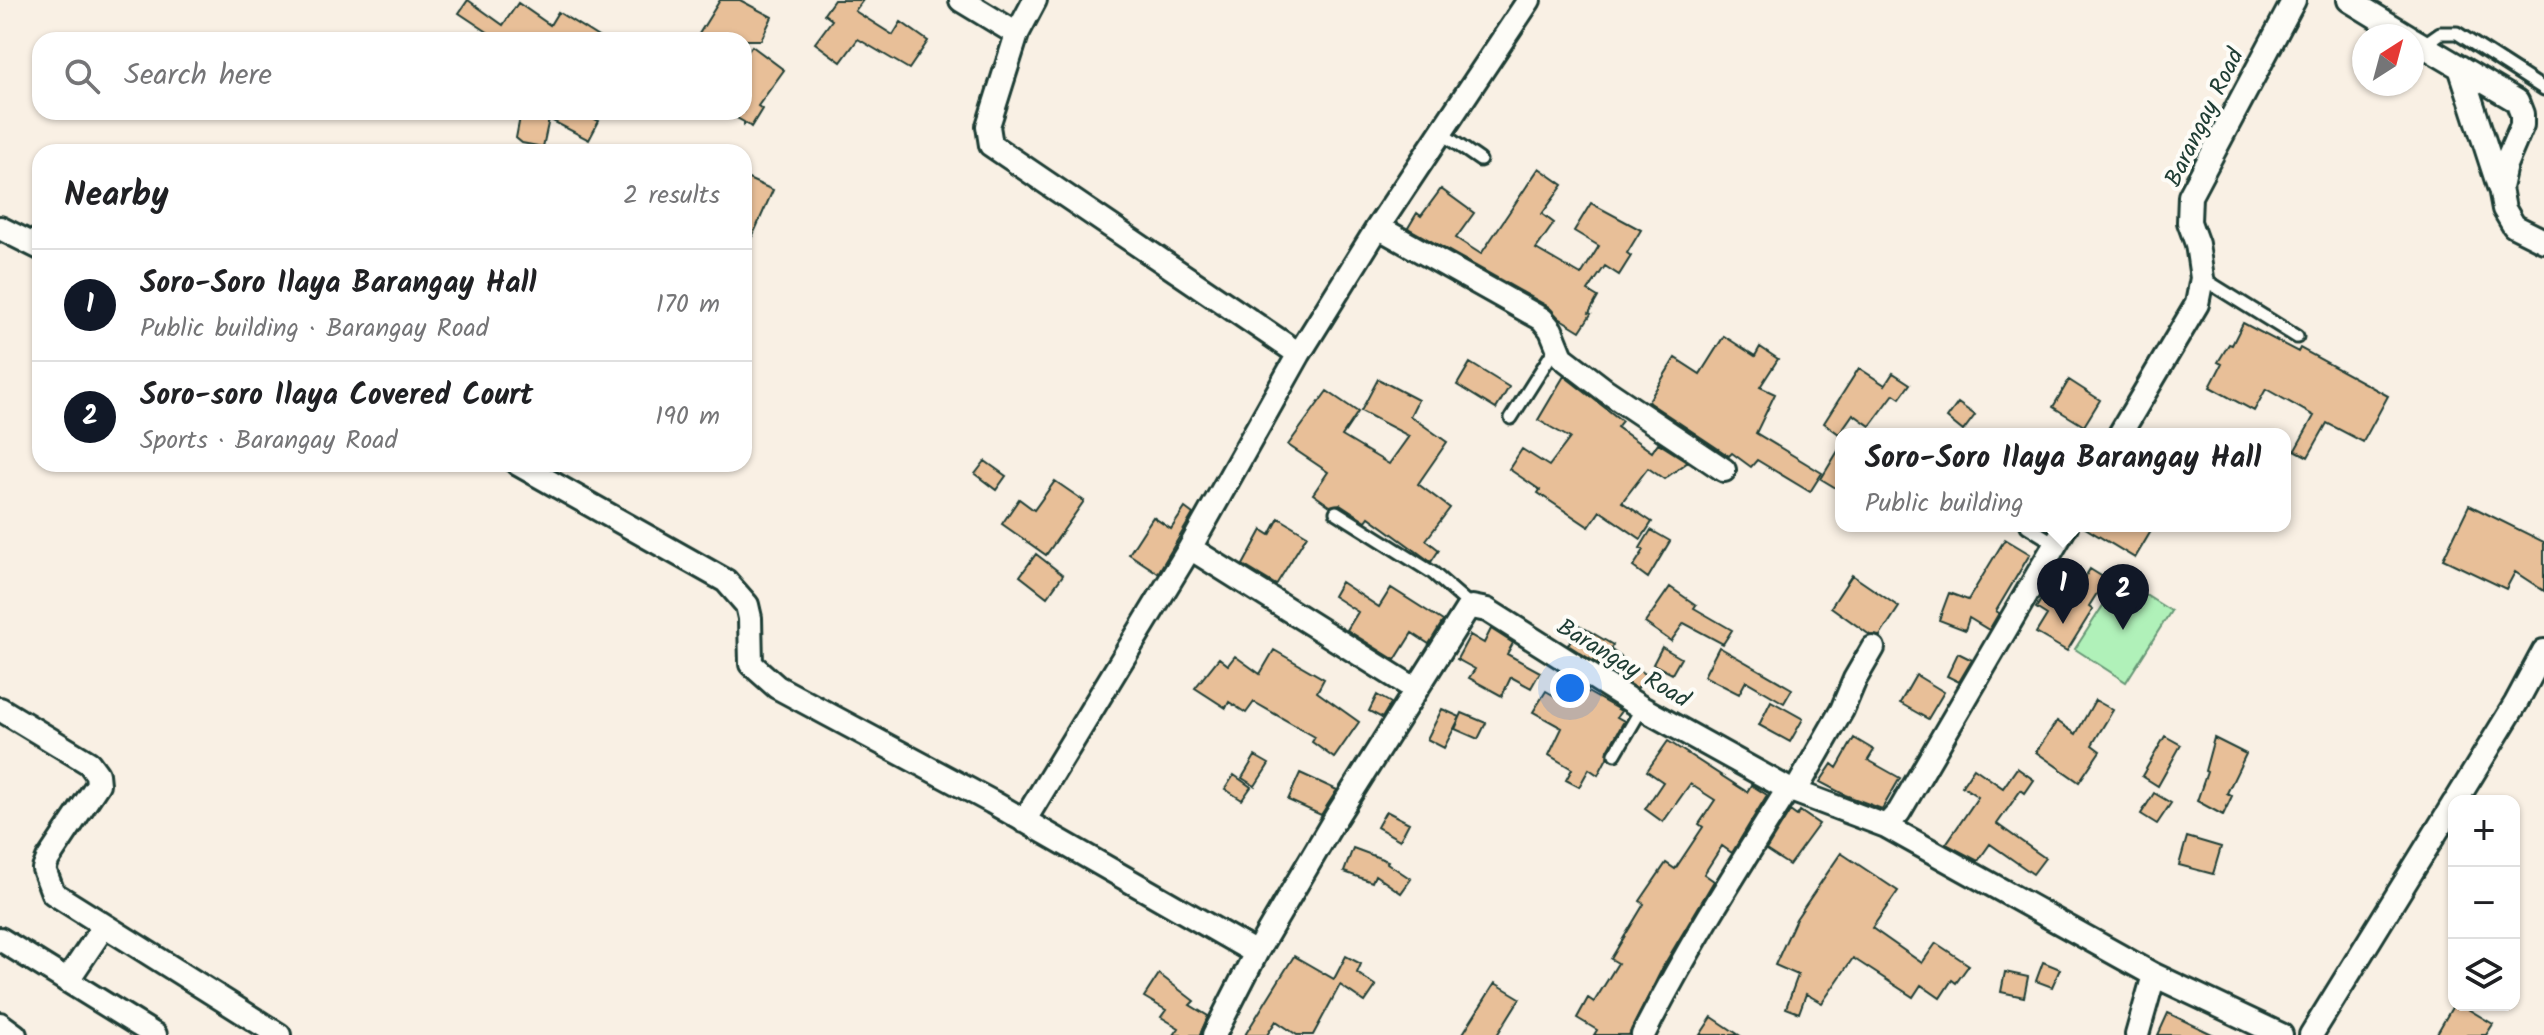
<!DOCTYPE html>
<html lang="en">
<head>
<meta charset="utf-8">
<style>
	body { margin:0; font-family:Kalam,sans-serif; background:#f2f2f2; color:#202124 }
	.controls { position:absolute; right:24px; bottom:24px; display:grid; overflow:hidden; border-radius:16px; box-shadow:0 2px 6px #0004 }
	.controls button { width:72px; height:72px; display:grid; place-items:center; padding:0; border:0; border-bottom:2px solid #e0e0e0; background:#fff; color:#202124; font:40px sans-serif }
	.compass { position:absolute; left:2352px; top:24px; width:72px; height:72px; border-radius:50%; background:#fff; box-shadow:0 2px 6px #0004; rotate:36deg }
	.you { position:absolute; left:1570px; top:688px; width:28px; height:28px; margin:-20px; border:6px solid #fff; border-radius:50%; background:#1a73e8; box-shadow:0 0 0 12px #1a73e833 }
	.badge { display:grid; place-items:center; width:52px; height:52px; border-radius:50%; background:#111827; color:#fff; font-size:26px; font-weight:700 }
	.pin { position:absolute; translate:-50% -66px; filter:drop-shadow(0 2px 4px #0008) }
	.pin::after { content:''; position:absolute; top:42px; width:28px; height:24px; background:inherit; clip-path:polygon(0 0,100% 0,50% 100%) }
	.popup { position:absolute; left:1835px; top:428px; width:456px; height:104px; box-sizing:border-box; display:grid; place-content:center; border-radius:16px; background:#fff; filter:drop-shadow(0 2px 6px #0005); font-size:26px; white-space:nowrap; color:#757577 }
	.popup b { font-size:30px; color:#202124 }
	.popup::after { content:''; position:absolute; left:50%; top:100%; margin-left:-16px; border:16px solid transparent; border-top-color:#fff }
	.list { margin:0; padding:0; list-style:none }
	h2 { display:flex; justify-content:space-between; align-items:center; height:104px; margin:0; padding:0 32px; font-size:34px }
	h2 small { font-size:26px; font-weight:400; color:#757577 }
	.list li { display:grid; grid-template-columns:52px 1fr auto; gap:24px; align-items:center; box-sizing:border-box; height:112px; padding:0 32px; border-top:2px solid #e0e0e0 }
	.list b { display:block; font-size:30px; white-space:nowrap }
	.list p { margin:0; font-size:26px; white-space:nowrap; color:#757577 }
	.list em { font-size:26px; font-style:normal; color:#757577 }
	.icon { flex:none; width:44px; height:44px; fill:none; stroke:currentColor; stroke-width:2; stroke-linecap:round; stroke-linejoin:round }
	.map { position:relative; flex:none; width:2544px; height:1035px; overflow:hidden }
	.search { position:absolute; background:#fff; box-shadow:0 2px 6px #0004; left:32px; top:32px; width:720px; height:88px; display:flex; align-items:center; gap:20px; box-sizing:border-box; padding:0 28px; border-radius:24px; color:#757577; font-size:30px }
	.panel { position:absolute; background:#fff; box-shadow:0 2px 6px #0004; left:32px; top:144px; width:720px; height:328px; border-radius:24px }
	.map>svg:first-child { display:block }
	.green { fill:#b0f1b9; stroke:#689776; stroke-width:2 }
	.building { fill:#e8bf98; stroke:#1f3d34; stroke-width:2 }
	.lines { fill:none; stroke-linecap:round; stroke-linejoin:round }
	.lane-casing { stroke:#1f3d34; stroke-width:17 }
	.street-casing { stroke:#1f3d34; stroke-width:28 }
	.lane { stroke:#fdfcf7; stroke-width:11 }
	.street { stroke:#fdfcf7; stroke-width:22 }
	.labels { text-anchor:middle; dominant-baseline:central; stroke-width:8; stroke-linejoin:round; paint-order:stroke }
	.street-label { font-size:24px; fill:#1f3d34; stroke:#fdfcf7 }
</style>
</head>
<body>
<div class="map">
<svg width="2544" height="1035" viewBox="0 0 2544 1035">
	<rect width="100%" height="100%" fill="#f9f0e4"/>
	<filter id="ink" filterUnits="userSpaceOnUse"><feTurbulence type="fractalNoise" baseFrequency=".0125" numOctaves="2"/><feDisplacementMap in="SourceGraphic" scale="16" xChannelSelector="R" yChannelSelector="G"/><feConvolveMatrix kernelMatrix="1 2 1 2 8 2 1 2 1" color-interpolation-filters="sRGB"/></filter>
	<g filter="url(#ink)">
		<!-- green -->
		<path class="green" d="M 2120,579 L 2171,611 L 2126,682 L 2075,649 Z"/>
		<!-- building -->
		<path class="building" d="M 468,0 L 503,25 L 518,3 L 550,25 L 558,12 L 603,40 L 493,40 L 495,37 L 459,13 Z
			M 720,0 L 740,0 L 772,17 L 761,40 L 709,40 L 699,34 Z
			M 834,0 L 863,0 L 855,11 L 893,35 L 901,22 L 928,41 L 909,69 L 858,39 L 841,62 L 815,43 L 832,20 L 824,14 Z
			M 752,46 L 784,70 L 758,106 L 762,109 L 751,127 L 746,123 L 744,125 L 744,122 L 737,118 L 740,112 L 744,112 L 744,57 Z
			M 521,112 L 580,112 L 599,121 L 589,140 L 549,119 L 543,147 L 522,143 L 516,138 Z
			M 1539,168 L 1563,185 L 1542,214 L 1554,223 L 1536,249 L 1581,275 L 1599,246 L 1574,231 L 1591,203 L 1641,230 L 1627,253 L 1631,256 L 1619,275 L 1605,266 L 1588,291 L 1598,297 L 1589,313 L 1591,314 L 1580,331 L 1559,318 L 1549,307 L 1408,228 L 1417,213 L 1421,216 L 1441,189 L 1474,213 L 1456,238 L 1481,254 Z
			M 744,177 L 773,190 L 744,255 Z
			M 2243,323 L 2298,352 L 2300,348 L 2388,396 L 2363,442 L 2327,423 L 2308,457 L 2295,450 L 2314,416 L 2266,389 L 2254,411 L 2210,387 L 2222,364 L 2218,362 L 2229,344 L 2232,345 Z
			M 1724,336 L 1755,356 L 1760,347 L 1778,359 L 1760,387 L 1775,394 L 1756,433 L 1822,473 L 1810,492 L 1757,460 L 1751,467 L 1732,453 L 1729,456 L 1648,402 L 1675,358 L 1700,374 Z
			M 1470,363 L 1509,387 L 1496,409 L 1457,385 Z
			M 1859,368 L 1885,385 L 1893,373 L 1910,384 L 1900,398 L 1894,394 L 1870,426 L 1853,414 L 1839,434 L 1824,423 Z
			M 1564,376 L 1622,421 L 1617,427 L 1652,452 L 1658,443 L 1688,462 L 1664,479 L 1648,468 L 1622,502 L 1652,522 L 1641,539 L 1600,511 L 1589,527 L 1538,493 L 1540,490 L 1509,469 L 1522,449 L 1549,466 L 1570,438 L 1538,420 Z
			M 1378,379 L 1418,400 L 1410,416 L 1447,442 L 1418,484 L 1450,508 L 1426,540 L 1439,550 L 1431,562 L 1369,517 L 1366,521 L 1340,504 L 1330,506 L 1313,494 L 1328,472 L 1288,445 L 1327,391 L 1358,412 L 1342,436 L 1389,464 L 1409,436 L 1361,411 Z
			M 2069,380 L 2100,400 L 2084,426 L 2053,407 Z
			M 1958,403 L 1975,415 L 1963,431 L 1947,418 Z
			M 1841,446 L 1841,491 L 1821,479 Z
			M 985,461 L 1006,476 L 996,490 L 975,474 Z
			M 1055,481 L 1084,501 L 1046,555 L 1002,524 L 1019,499 L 1034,510 Z
			M 2469,505 L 2544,542 L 2544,591 L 2515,572 L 2506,589 L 2443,559 Z
			M 1185,508 L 1193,514 L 1158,573 L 1129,554 L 1153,517 L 1171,529 Z
			M 1279,518 L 1307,535 L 1276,585 L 1243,565 L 1262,530 L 1270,535 Z
			M 2082,526 L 2154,526 L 2135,558 Z
			M 1651,530 L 1670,541 L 1648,578 L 1633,567 L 1644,550 L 1640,548 Z
			M 2005,539 L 2030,554 L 1996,611 L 1999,613 L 1989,630 L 1969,618 L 1965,630 L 1939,620 L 1949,593 L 1968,600 Z
			M 1036,554 L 1063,575 L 1047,597 L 1020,576 Z
			M 2090,569 L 2106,579 L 2089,606 L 2093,609 L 2067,651 L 2036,633 L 2047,615 L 2036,608 L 2044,595 L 2056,602 L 2063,591 L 2073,597 Z
			M 1852,575 L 1899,607 L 1880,636 L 1870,635 L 1831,607 Z
			M 1341,582 L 1379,607 L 1391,588 L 1443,621 L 1429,644 L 1412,633 L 1395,660 L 1347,630 L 1358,612 L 1333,596 Z
			M 1670,587 L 1696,605 L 1694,608 L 1732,630 L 1723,644 L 1684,623 L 1671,641 L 1645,623 Z
			M 1579,625 L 1613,645 L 1610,649 L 1647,676 L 1637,689 L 1568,645 Z
			M 1491,629 L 1513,643 L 1507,654 L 1540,672 L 1531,688 L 1511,677 L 1502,696 L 1469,678 L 1475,669 L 1457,659 L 1470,635 L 1484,643 Z
			M 1662,647 L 1681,658 L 1672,674 L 1653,664 Z
			M 1719,647 L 1792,689 L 1784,703 L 1746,681 L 1739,694 L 1704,676 Z
			M 1274,650 L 1324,679 L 1317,692 L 1359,722 L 1334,758 L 1312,742 L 1315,737 L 1254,702 L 1246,713 L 1229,702 L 1226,708 L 1195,688 L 1219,658 L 1228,665 L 1235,656 L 1260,674 Z
			M 1958,653 L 1972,660 L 1959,682 L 1947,676 Z
			M 1916,675 L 1944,692 L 1928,719 L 1900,703 Z
			M 1568,681 L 1621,711 L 1617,717 L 1624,721 L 1608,750 L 1607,758 L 1598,775 L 1589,769 L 1579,787 L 1566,780 L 1572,769 L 1549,755 L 1562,728 L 1533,712 L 1546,691 L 1558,698 Z
			M 1377,695 L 1391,703 L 1382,718 L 1369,711 Z
			M 2095,700 L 2113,710 L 2092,745 L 2100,751 L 2079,782 L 2036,752 L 2057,721 L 2076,734 Z
			M 1771,701 L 1803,719 L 1790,742 L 1759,725 Z
			M 1442,709 L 1460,717 L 1444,748 L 1427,739 Z
			M 1462,713 L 1486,723 L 1478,739 L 1455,729 Z
			M 2165,736 L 2181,745 L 2158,786 L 2142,776 Z
			M 1854,738 L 1874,750 L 1868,760 L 1900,778 L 1882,809 L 1845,795 L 1820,782 L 1832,764 L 1837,768 Z
			M 2214,738 L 2246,754 L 2227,793 L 2232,796 L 2223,815 L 2197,801 L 2207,772 L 2205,771 Z
			M 1668,741 L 1747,792 L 1751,785 L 1767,795 L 1732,853 L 1722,846 L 1704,874 L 1714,881 L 1664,965 L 1629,1035 L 1594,1035 L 1597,1030 L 1577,1018 L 1588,998 L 1594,1002 L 1618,963 L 1611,959 L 1644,904 L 1640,901 L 1666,863 L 1675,869 L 1703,827 L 1699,824 L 1715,800 L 1690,784 L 1663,822 L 1645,809 L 1663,782 L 1647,771 Z
			M 1255,756 L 1269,764 L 1255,786 L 1242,778 Z
			M 1974,768 L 2003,788 L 2017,768 L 2034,780 L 2025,793 L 2021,790 L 1997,824 L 2045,858 L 2033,874 L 1990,844 L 1978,861 L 1946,844 L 1978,797 L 1962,786 Z
			M 1300,773 L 1337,790 L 1321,815 L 1288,800 Z
			M 1234,775 L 1251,787 L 1242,800 L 1225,789 Z
			M 2154,793 L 2171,803 L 2157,824 L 2141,814 Z
			M 1386,811 L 1409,823 L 1400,840 L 1377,827 Z
			M 1790,811 L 1797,816 L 1800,811 L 1819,824 L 1789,865 L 1766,850 Z
			M 2187,837 L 2221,847 L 2213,874 L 2179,865 Z
			M 1353,848 L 1388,861 L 1387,863 L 1411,879 L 1401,893 L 1375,875 L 1372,882 L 1344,872 Z
			M 1841,853 L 1898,891 L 1872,928 L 1922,963 L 1936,943 L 1969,965 L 1956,983 L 1952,980 L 1940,998 L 1921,985 L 1913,997 L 1853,958 L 1822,1003 L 1806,994 L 1799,1013 L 1786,1008 L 1798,975 L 1775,965 L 1796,919 Z
			M 1294,956 L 1334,979 L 1346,956 L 1361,964 L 1357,973 L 1376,986 L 1365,1002 L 1340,985 L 1313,1035 L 1297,1035 L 1276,1021 L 1267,1035 L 1245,1035 Z
			M 2043,962 L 2060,969 L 2052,987 L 2036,981 Z
			M 2005,972 L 2028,977 L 2024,997 L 2001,992 Z
			M 1159,974 L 1194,1001 L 1190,1005 L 1208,1016 L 1200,1035 L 1174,1035 L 1179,1028 L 1161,1017 L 1166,1010 L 1144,997 Z
			M 1495,983 L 1520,998 L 1497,1035 L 1462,1035 Z
			M 2454,1004 L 2461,1005 L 2493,1024 L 2486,1035 L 2436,1035 Z
			M 2168,1013 L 2214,1035 L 2158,1035 Z
			M 1712,1017 L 1739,1035 L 1700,1035 Z"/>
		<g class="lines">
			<!-- lane casing -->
			<g class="lane-casing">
				<path id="lane" d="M 2423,45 L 2440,33 L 2457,33 L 2544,89
					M 1441,133 L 1480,160
					M 2202,278 L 2297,337
					M 1511,418 L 1556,347
					M 1336,512 L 1433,573 L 1472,607
					M 2027,526 L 2056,544
					M 1615,754 L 1642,708"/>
			</g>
			<!-- street casing -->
			<g class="street-casing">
				<path id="street" d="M 961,0 L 1017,34
					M 1035,0 L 1017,34 L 988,126 L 991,145 L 1299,354
					M 2349,0 L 2408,36
					M 2412,39 L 2517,101 L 2522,114 L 2522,125 L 2505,165 L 2500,188 L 2504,209 L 2514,226 L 2544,241
					M 2460,67 L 2499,187
					M 1378,227 L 1542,319 L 1551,330 L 1562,357 L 1605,390 L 1724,470
					M 0,228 L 40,248
					M 2120,434 L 2197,304 L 2202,278 L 2197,244 L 2189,222 L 2190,196 L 2294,0
					M 518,464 L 726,581 L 747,605 L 750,618 L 751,664 L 777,687 L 992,802 L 1256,953
					M 1415,689 L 1190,548 L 1299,354 L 1378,227 L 1529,0
					M 0,709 L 89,763 L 97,774 L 98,784 L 48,859 L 44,869 L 53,893 L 279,1035
					M 1795,792 L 1842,710 L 1855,679 L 1873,648
					M 2456,801 L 2516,703 L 2544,651
					M 1024,821 L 1190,548
					M 1886,826 L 2154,975 L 2281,1035
					M 0,939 L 155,1035
					M 67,981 L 104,926
					M 0,1024 L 15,1035
					M 1214,1035 L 1256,953 L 1336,817 L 1467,609 L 1472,607 L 1487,610 L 1642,708 L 1788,789 L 1886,826 L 1899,812 L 2066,526
					M 1643,1035 C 1686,950 1737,870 1788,789
					M 2137,1035 L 2154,975
					M 2311,1035 L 2454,803"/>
			</g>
			<!-- lane -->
			<use href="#lane" class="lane"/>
			<!-- street -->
			<use href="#street" class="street"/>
		</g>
	</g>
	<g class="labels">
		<!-- street labels -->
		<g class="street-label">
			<text transform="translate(2205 118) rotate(-64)">Barangay Road</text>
			<text transform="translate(1623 664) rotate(31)">Barangay Road</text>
		</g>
	</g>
</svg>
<div class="controls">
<button>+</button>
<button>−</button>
<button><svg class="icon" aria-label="layers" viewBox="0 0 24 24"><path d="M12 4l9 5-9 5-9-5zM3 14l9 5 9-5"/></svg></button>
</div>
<svg class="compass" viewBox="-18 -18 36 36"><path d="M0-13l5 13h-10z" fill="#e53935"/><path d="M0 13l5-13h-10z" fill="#757577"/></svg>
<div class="you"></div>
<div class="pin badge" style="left:2063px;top:624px">1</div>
<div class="popup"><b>Soro-Soro Ilaya Barangay Hall</b>Public building</div>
<div class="pin badge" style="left:2123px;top:630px">2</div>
<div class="search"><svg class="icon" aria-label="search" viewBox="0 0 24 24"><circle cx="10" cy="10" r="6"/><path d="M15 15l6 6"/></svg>Search here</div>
<section class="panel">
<h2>Nearby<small>2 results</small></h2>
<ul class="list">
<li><span class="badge">1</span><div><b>Soro-Soro Ilaya Barangay Hall</b><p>Public building · Barangay Road</p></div><em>170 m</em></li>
<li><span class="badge">2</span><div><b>Soro-soro Ilaya Covered Court</b><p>Sports · Barangay Road</p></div><em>190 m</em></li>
</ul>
</section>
</div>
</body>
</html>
